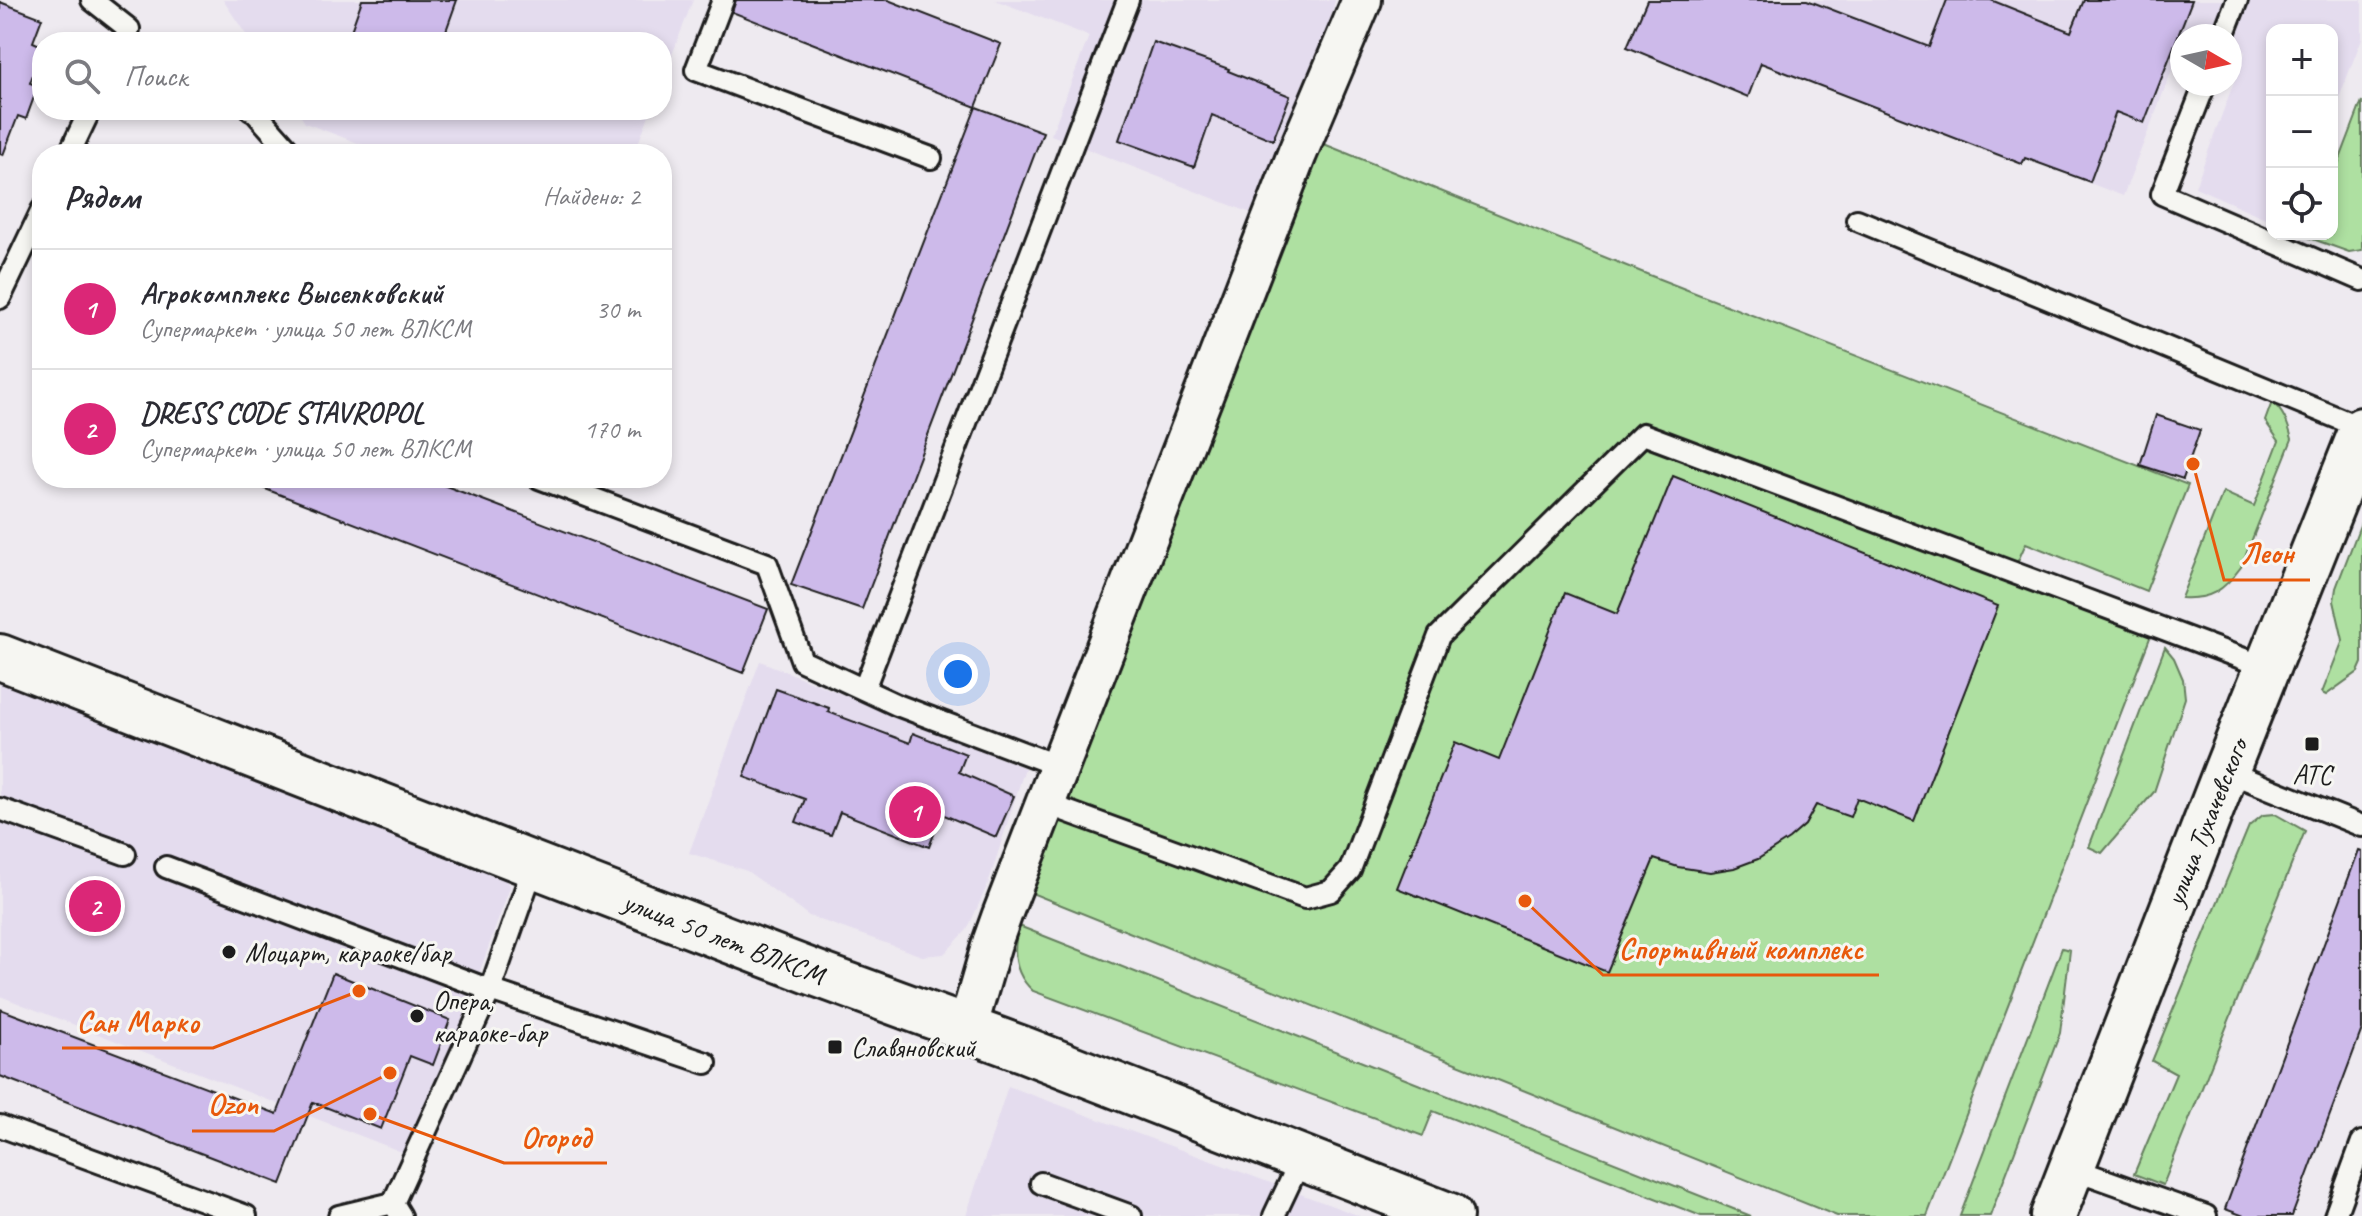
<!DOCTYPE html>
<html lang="ru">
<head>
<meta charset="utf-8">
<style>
	body { margin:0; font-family:Caveat,sans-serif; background:#f2f2f3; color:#2b2b33 }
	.controls { position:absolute; right:24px; top:24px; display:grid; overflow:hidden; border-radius:16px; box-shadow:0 4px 12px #0003 }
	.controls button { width:72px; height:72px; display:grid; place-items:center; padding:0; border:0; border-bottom:2px solid #e1e1e2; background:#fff; color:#2b2b33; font:40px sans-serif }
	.compass { position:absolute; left:2170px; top:24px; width:72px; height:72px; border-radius:50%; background:#fff; box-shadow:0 4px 12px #0003; rotate:99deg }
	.you { position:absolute; left:958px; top:674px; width:28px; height:28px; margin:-20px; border:6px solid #fff; border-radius:50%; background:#1a73e8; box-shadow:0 0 0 12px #1a73e833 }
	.badge { display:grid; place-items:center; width:52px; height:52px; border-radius:50%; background:#db2777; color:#fff; font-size:26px; font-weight:700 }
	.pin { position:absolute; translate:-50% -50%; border:4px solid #fff; box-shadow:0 2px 8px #0006 }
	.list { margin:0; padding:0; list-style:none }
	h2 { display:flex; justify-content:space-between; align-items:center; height:104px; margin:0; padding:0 32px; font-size:34px }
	h2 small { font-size:26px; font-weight:400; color:#7c7c81 }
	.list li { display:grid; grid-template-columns:52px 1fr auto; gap:24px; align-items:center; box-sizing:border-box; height:120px; padding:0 32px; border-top:2px solid #e1e1e2 }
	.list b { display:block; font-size:30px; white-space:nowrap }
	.list p { margin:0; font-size:26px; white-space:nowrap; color:#7c7c81 }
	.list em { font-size:26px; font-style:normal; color:#7c7c81 }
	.icon { flex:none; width:44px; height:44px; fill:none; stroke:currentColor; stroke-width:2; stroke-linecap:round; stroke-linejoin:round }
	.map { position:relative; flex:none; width:2362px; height:1216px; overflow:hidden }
	.search { position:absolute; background:#fff; box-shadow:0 4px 12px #0003; left:32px; top:32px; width:640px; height:88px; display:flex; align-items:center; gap:20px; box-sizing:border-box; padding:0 28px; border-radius:32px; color:#7c7c81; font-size:30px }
	.panel { position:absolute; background:#fff; box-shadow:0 4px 12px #0003; left:32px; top:144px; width:640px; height:344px; border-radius:32px }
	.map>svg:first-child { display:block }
	.built { fill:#e4dcee }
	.green { fill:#aee0a1; stroke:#657e5e; stroke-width:2 }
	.building { fill:#cdbaea; stroke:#1c1c1c; stroke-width:2 }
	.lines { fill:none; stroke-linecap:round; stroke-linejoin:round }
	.service-casing { stroke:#1c1c1c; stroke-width:26 }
	.minor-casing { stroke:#1c1c1c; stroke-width:44 }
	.tertiary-casing { stroke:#1c1c1c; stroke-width:50 }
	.service { stroke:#f6f6f2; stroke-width:20 }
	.minor { stroke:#f6f6f2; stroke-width:38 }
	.tertiary { stroke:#f6f6f2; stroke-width:44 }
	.poi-dot { fill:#1c1c1c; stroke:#f6f6f2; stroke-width:3 }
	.labels { text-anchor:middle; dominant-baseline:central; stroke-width:6; stroke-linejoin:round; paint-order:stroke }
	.poi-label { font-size:28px; fill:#1c1c1c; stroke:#f6f6f2; text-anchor:start }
	.street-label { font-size:28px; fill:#1c1c1c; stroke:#f6f6f2 }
	.leader { fill:none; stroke:#e8590c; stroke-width:3 }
	.callout-dot { fill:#e8590c; stroke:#f6f6f2; stroke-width:3 }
	.callout-label { font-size:30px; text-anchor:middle; font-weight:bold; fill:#e8590c; stroke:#f6f6f2; stroke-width:6; stroke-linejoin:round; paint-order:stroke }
</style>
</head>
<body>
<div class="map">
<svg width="2362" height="1216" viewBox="0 0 2362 1216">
	<rect width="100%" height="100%" fill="#eeeaf0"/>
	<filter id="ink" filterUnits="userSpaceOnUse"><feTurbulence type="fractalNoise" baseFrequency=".0125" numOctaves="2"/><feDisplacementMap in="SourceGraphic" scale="16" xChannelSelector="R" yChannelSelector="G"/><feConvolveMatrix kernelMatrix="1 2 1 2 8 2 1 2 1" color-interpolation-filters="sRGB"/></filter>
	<g filter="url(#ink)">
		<!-- built -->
		<path class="built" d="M 223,0 L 693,0 L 662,81 L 662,42 L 251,42 Z
			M 995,0 L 1335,0 L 1331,18 L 1251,213 L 1051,135 L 1089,36 Z
			M 1813,0 L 2362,0 L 2362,38 L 2332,116 L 2332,30 L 2272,30 L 2272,221 L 2195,187 L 2245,52 L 2230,46 L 2230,36 L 2201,36 L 2187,31 L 2185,36 L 2182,36 L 2182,44 L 2123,196 L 1787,65 Z
			M 297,110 L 651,110 L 634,154 L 387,154 L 305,123 Z
			M 760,661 L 1025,768 L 988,884 L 967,930 L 944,954 L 922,956 L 809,916 L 747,871 L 689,853 Z
			M 0,678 L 497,866 L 510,887 L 462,1021 L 402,1152 L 0,996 Z
			M 1008,1086 L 1360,1216 L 966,1216 Z"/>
		<!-- green -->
		<path class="green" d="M 2362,101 L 2362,250 L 2349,252 L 2310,238 L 2311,234 L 2332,234 L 2332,180 Z
			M 1319,142 L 1649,275 L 2188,485 L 2146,591 L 2026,543 L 2008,583 L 2151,635 L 1927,1216 L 1837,1216 L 1024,890 Z
			M 2272,402 C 2284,412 2288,424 2292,439 L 2241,567 C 2224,590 2211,600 2181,598 L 2223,492 L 2254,506 L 2279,441 L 2265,421 Z
			M 2362,520 L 2362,663 L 2358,672 L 2326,695 L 2322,693 L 2343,640 L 2334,601 L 2336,588 Z
			M 2165,647 L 2174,658 L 2183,679 L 2185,698 L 2154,792 L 2102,853 L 2089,847 Z
			M 2275,814 L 2305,831 L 2163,1185 L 2134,1174 L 2176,1074 L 2152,1061 L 2249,826 L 2263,815 Z
			M 1019,926 L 1751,1216 L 1701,1216 L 1433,1111 L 1423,1136 L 1033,991 C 1014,974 1012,950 1019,926 Z
			M 2062,948 L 2070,950 L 2060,1033 L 1990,1216 L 1960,1216 Z"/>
		<!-- building -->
		<path class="building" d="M 362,0 L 457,0 L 442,42 L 347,42 Z
			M 736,0 L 888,0 L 1001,44 L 976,107 L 732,12 Z
			M 1647,0 L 1807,0 L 1929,47 L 1947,0 L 1991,0 L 2071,32 L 2084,0 L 2192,0 L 2144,123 L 2116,112 L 2090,182 L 2025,158 L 2022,164 L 1761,63 L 1748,97 L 1627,47 Z
			M 0,2 L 42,18 L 33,42 L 42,46 L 42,50 L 30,83 L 38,86 L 26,119 L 18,116 L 3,155 L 0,154 Z
			M 1153,42 L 1229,69 L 1228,71 L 1290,96 L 1273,140 L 1212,115 L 1194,167 L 1119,140 Z
			M 976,107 L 1043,132 L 862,609 L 791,585 Z
			M 2156,415 L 2200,430 L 2183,479 L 2140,465 Z
			M 1673,476 L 1998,606 L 1914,821 L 1857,798 L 1850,817 L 1816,805 L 1805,825 L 1789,839 L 1758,859 L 1734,868 L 1710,872 L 1678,867 L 1654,859 L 1607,972 L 1397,888 L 1455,742 L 1499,760 L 1565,593 L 1617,614 Z
			M 242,478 L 425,478 L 768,609 L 743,673 L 242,480 Z
			M 776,689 L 829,708 L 828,712 L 910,743 L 913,733 L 966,754 L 959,772 L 1014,796 L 996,837 L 942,814 L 929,847 L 840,812 L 831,835 L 796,822 L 805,799 L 744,777 Z
			M 2359,850 L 2362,851 L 2362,1029 L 2292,1216 L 2244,1216 L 2225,1209 Z
			M 333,973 L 450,1020 L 433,1065 L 410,1056 L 381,1129 L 313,1102 L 281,1184 L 0,1076 L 0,1009 L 277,1114 Z"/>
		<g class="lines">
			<!-- service casing -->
			<g class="service-casing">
				<path id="service" d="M 92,0 L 129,29 L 123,42
					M 723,0 L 696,70 L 931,158
					M 2223,36 L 2237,0
					M 2205,84 L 2162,194 L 2362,280
					M 251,110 L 255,112 L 288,149 L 287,154
					M 69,154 L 90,110
					M 1857,220 L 2362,428
					M 0,298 L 42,210
					M 539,478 L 767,564 L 802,661 L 897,705 L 1061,767
					M 864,689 L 1128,0
					M 2226,771 L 2362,826
					M 1047,804 L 1305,898 L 1331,891 L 1350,870 L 1439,636 L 1643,434 L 2268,668
					M 0,809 L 125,854
					M 166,867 L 490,990 L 706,1063
					M 0,1126 L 246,1216
					M 2071,1168 L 2206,1216
					M 1041,1183 L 1131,1216
					M 339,1216 L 393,1203
					M 401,1216 L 393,1203 L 490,990 L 534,865
					M 1274,1216 L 1301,1159
					M 2335,1216 L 2362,1142"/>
			</g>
			<!-- minor casing -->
			<g class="minor-casing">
				<path id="minor" d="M 967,1029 L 992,943 L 1002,915 L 1297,154 L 1362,0"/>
			</g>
			<!-- tertiary casing -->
			<g class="tertiary-casing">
				<path id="tertiary" d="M 0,657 L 534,865 L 820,975 L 1025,1050 L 1450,1216
					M 2053,1216 L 2226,771 L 2362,430"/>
			</g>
			<!-- service -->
			<use href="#service" class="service"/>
			<!-- minor -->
			<use href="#minor" class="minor"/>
			<!-- tertiary -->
			<use href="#tertiary" class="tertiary"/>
		</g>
	</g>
	<!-- markers -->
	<g class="poi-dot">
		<rect x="2304" y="736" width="16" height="16" rx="4"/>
		<circle cx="229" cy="952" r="8"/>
		<circle cx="417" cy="1016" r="8"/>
		<rect x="827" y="1039" width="16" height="16" rx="4"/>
	</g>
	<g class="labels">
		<!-- poi labels -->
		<g class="poi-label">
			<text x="2312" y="774" text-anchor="middle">АТС</text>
			<text x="245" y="952">Моцарт, караоке/бар</text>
			<text x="433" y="1000">Опера,<tspan x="433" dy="32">караоке-бар</tspan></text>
			<text x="851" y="1047">Славяновский</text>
		</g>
		<!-- street labels -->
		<g class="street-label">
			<text transform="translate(2206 822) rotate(-68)">улица Тухачевского</text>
			<text transform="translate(724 938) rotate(21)">улица 50 лет ВЛКСМ</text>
		</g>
	</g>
	<!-- callouts -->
	<path class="leader" d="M2193 464L2224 580H2310M1525 901L1603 975H1879M359 991L213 1048H62M390 1073L274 1131H192M370 1114L504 1163H607"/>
	<g class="callout-dot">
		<circle cx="2193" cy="464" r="8"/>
		<circle cx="1525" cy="901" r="8"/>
		<circle cx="359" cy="991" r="8"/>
		<circle cx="390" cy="1073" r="8"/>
		<circle cx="370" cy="1114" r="8"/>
	</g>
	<g class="callout-label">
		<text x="2267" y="563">Леон</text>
		<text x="1741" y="959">Спортивный комплекс</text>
		<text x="138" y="1032">Сан Марко</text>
		<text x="233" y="1114">Ozon</text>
		<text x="556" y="1147">Огород</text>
	</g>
</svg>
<div class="controls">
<button>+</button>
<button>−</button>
<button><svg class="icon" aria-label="locate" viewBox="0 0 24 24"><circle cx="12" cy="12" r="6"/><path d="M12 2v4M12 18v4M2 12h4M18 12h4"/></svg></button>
</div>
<svg class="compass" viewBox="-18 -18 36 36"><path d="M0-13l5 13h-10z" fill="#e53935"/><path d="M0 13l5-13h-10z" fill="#7c7c81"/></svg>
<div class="you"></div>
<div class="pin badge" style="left:915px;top:812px">1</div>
<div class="pin badge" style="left:95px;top:906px">2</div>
<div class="search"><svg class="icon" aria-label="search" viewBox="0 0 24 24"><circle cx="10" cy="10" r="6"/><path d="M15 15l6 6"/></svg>Поиск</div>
<section class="panel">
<h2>Рядом<small>Найдено: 2</small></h2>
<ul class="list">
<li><span class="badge">1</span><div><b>Агрокомплекс Выселковский</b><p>Супермаркет · улица 50 лет ВЛКСМ</p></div><em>30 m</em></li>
<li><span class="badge">2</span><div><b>DRESS CODE STAVROPOL</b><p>Супермаркет · улица 50 лет ВЛКСМ</p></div><em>170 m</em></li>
</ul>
</section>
</div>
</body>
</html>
